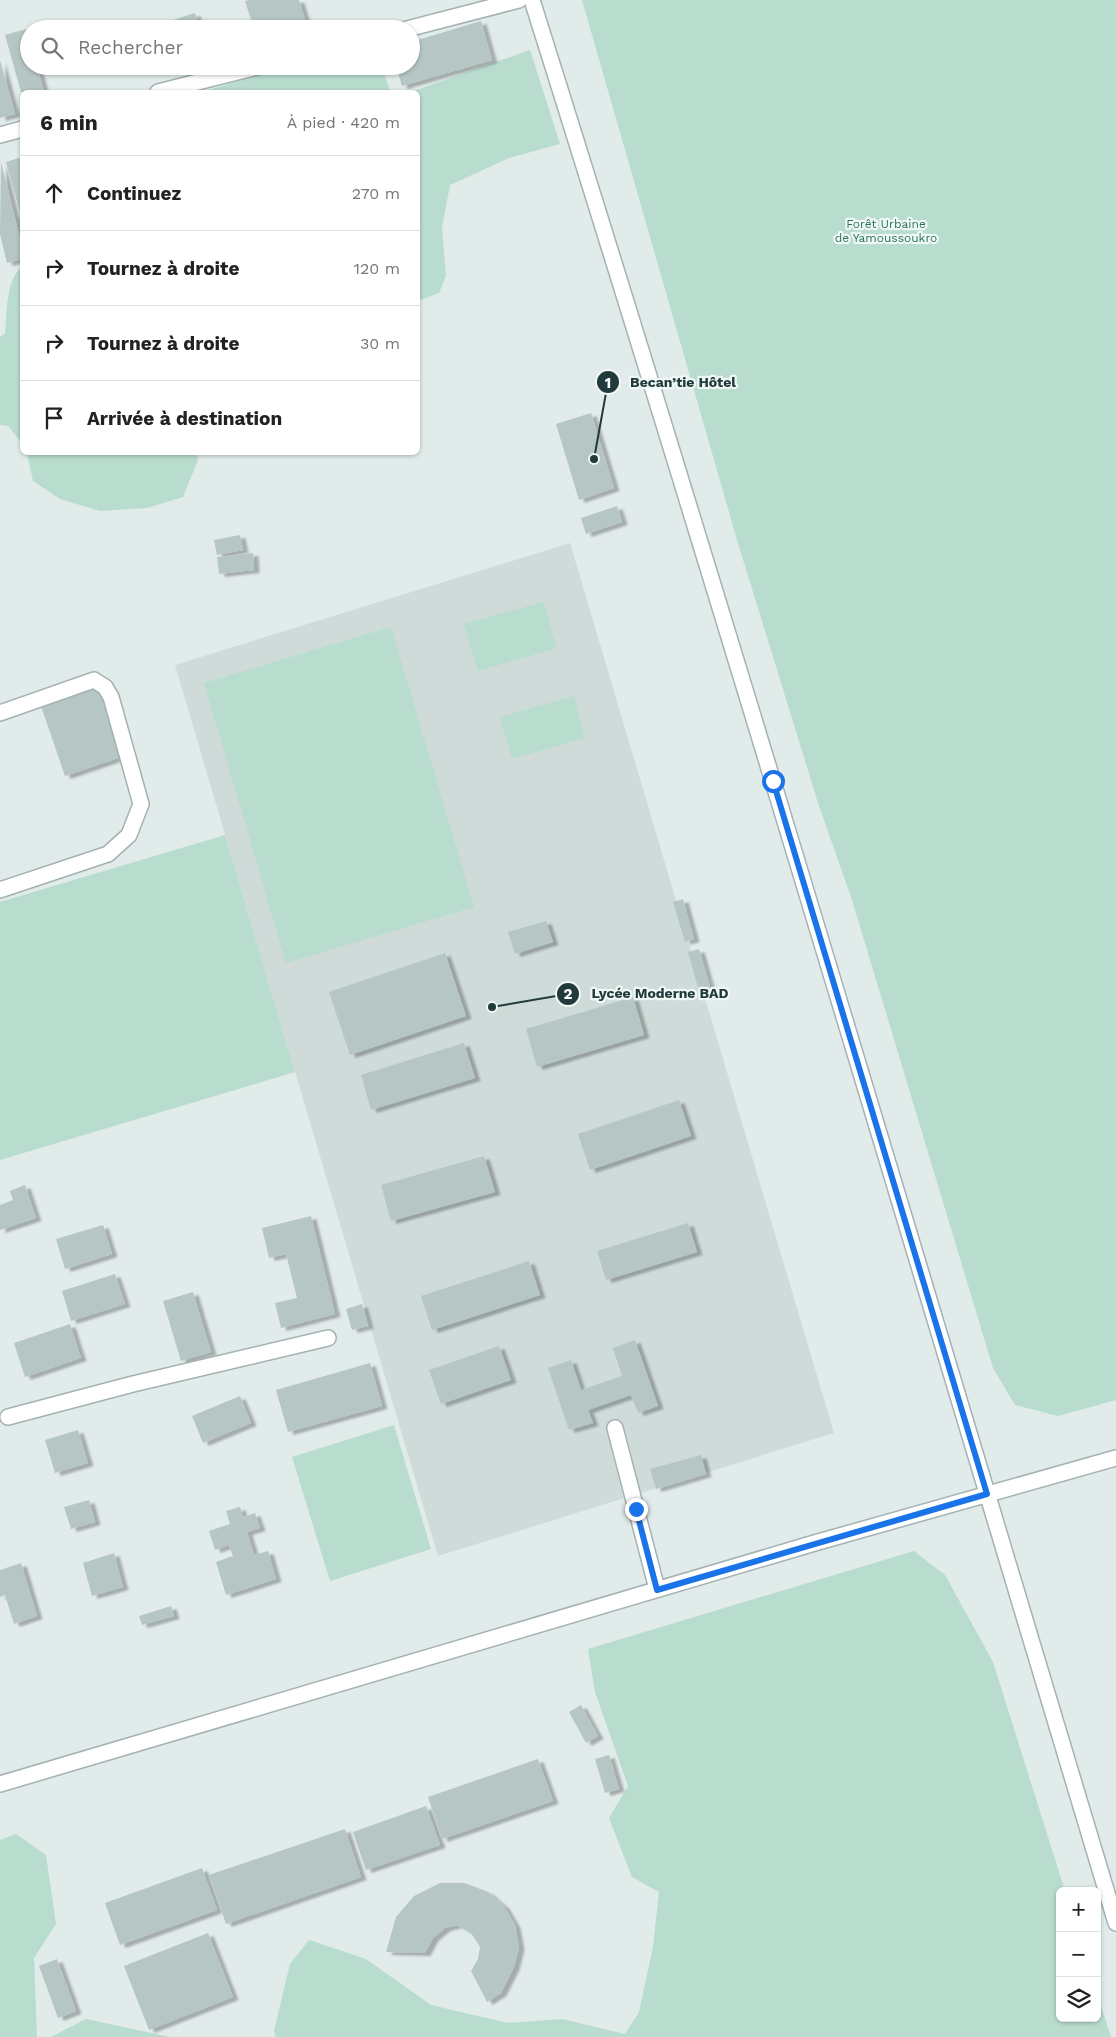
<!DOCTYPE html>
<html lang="fr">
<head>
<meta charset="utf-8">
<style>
	body { margin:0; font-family:"Work Sans",sans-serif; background:#f2f2f2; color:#222 }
	.controls { position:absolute; right:15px; bottom:15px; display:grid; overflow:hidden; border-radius:8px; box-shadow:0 1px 4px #0004 }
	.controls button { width:45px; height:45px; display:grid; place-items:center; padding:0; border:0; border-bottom:1px solid #e0e0e0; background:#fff; color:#222; font:25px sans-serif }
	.stop { position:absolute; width:15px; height:15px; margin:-11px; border:4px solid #1a73e8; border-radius:50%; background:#fff }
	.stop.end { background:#1a73e8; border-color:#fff; box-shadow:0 1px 5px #0008 }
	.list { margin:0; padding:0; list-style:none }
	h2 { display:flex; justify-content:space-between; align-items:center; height:65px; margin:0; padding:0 20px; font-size:21px }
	h2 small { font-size:16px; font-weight:400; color:#767676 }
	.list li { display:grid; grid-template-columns:32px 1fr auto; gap:15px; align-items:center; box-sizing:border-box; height:75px; padding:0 20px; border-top:1px solid #e0e0e0 }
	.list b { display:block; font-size:19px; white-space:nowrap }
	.list em { font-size:16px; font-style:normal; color:#767676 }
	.icon { flex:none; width:28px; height:28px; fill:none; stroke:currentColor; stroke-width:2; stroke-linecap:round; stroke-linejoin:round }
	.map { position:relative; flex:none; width:1116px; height:2037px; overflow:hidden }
	.search { position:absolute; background:#fff; box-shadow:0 1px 4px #0004; left:20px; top:20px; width:400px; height:55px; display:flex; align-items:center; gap:12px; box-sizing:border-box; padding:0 18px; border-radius:28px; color:#767676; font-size:19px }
	.panel { position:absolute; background:#fff; box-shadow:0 1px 4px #0004; left:20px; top:90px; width:400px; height:365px; border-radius:8px }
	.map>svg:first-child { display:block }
	.built { fill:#cedbd9 }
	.green { fill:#b8dcce }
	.building { fill:#b5c6c4; filter:url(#shadow) }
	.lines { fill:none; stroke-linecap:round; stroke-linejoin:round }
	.minor-casing { stroke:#a3b2b2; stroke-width:18 }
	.minor { stroke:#fff; stroke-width:15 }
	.route { stroke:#1a73e8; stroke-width:6 }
	.labels { text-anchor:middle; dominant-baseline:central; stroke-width:4.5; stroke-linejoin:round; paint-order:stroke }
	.park-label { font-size:12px; fill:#2b725e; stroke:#f0f8f6 }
	.leader { fill:none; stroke:#213a3b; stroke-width:2 }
	.callout-dot { fill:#213a3b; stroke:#f0f8f6; stroke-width:2 }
	.mark-label { font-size:15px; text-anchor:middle; font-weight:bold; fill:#fff }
	.callout-label { font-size:14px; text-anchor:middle; font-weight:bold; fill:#213a3b; stroke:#f0f8f6; stroke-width:4.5; stroke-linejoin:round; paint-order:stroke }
</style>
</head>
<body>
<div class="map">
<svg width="1116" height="2037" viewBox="0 0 1116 2037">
	<defs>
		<filter id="shadow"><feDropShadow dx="5.5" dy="3" stdDeviation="1" flood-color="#0004"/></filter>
	</defs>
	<rect width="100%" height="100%" fill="#e0ebea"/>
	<!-- built -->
	<path class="built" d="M 570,543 L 834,1433 L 438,1556 L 175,665 Z"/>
	<!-- green -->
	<path class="green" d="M 582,0 L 1116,0 L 1116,1400 L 1058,1416 L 1015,1405 L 993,1368 L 852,900 L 819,806 L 737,540 Z
		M 530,50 L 560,144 L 509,158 L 450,185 L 442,228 L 446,276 L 439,293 L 418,301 L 418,92 L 411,92 Z
		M 324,66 L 382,66 L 390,92 L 203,92 L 263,73 L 287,75 Z
		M 22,268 L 22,443 L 8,426 L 0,425 L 0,337 L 5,333 C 7,316 6,276 22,268 Z
		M 197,452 L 198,460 L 183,497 L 147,508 L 100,511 L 60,499 L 33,481 L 27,453 Z
		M 543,602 L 557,648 L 478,671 L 464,624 Z
		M 391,627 L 474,907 L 286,963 L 204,683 Z
		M 574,696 L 585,738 L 512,759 L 500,717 Z
		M 225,835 L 295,1072 L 0,1160 L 0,902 Z
		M 394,1425 L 431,1549 L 330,1581 L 292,1457 Z
		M 914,1551 L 945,1575 L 993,1662 L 1065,1891 L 1060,1891 L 1060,2018 L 1097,2018 L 1097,1993 L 1111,2037 L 276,2037 L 274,2031 L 290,1964 L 309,1940 L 366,1959 L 431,2005 L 508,2023 L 562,2019 L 625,2034 L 639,2012 L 653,1947 L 659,1892 L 632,1877 L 609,1818 L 628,1786 L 595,1692 L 588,1649 Z
		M 16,1834 L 46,1855 L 56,1924 L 34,1958 L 37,2037 L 0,2037 L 0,1840 Z
		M 86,2019 L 170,2037 L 51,2037 Z"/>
	<!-- building -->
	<path class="building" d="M 249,0 L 299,0 L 306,23 L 287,29 L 254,29 L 245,1 Z
		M 195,13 L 200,29 L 149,29 L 149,28 Z
		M 481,21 L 492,60 L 402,86 L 396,66 L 411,66 L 411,42 Z
		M 26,29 L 29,38 L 29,66 L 37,66 L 44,92 L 21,92 L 5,35 Z
		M 0,60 L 15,114 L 0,118 Z
		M 22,157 L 22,220 L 6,162 Z
		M 1,162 L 22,247 L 22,259 L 7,263 L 0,234 Z
		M 591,413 L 614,488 L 579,500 L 556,424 Z
		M 617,506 L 622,522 L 586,534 L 581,518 Z
		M 240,535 L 243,550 L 217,555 L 214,540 Z
		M 253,553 L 254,570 L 219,574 L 217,557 Z
		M 98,687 L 121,757 L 65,776 L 41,706 Z
		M 683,899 L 694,939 L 685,942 L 673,902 Z
		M 546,921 L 553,942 L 515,954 L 508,932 Z
		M 699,949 L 710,987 L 699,991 L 688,952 Z
		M 445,953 L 466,1016 L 350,1055 L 329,992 Z
		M 633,997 L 644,1035 L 537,1067 L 526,1029 Z
		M 464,1043 L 475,1078 L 371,1110 L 361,1075 Z
		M 679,1100 L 691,1136 L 590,1170 L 578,1134 Z
		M 484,1156 L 495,1192 L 391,1221 L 381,1185 Z
		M 25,1185 L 36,1218 L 0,1230 L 0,1205 L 13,1200 L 10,1191 Z
		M 311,1216 L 335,1314 L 281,1328 L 275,1303 L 297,1298 L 286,1254 L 269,1258 L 262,1228 Z
		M 688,1223 L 697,1252 L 606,1280 L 597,1251 Z
		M 103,1225 L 112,1254 L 65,1269 L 56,1239 Z
		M 529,1261 L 540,1295 L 432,1330 L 421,1296 Z
		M 115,1274 L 125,1304 L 71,1321 L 62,1291 Z
		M 193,1292 L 211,1352 L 181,1361 L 163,1301 Z
		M 362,1304 L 368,1326 L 352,1330 L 346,1309 Z
		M 70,1324 L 81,1358 L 25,1377 L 14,1343 Z
		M 635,1340 L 658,1406 L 638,1413 L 631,1395 L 588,1410 L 593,1423 L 569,1430 L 548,1368 L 571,1360 L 581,1390 L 622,1376 L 613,1348 Z
		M 499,1346 L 511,1380 L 441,1404 L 429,1370 Z
		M 370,1363 L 382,1406 L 288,1432 L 276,1390 Z
		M 240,1396 L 251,1423 L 203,1443 L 192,1416 Z
		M 78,1430 L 88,1463 L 55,1473 L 45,1440 Z
		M 701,1455 L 706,1474 L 656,1489 L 650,1469 Z
		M 89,1500 L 95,1522 L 71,1529 L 64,1507 Z
		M 240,1507 L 243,1517 L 255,1513 L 260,1528 L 247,1532 L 254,1555 L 268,1551 L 276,1579 L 226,1595 L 216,1562 L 233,1556 L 229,1545 L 215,1550 L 209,1531 L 230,1524 L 226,1511 Z
		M 114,1553 L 123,1587 L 92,1596 L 83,1563 Z
		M 21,1563 L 37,1616 L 14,1624 L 5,1595 L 0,1597 L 0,1570 Z
		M 171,1606 L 174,1616 L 142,1625 L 139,1616 Z
		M 581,1705 L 598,1736 L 586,1743 L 569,1712 Z
		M 609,1755 L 619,1789 L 605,1793 L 595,1759 Z
		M 538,1759 L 553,1801 L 442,1839 L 428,1797 Z
		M 426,1806 L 440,1845 L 366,1870 L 353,1832 Z
		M 345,1829 L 361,1877 L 226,1924 L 209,1875 Z
		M 202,1868 L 217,1910 L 120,1945 L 105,1903 Z
		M 440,1883 L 464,1883 L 488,1892 L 504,1906 L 515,1925 L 519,1947 L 514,1967 L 501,1993 L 487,2002 L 471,1971 L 478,1959 L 480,1947 L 471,1933 L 457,1925 L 445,1928 L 433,1938 L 425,1953 L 386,1952 L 396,1917 L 414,1896 Z
		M 208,1933 L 233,1997 L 149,2030 L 124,1966 Z
		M 57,1959 L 76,2011 L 58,2018 L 39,1966 Z"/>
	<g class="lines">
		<!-- minor casing -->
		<g class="minor-casing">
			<path id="minor" d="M 532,0 C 733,639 923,1281 1116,1923
				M 407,29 L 519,0
				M 158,92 L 261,66
				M 0,135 L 22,129
				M 0,713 L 94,680 L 105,687 L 111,697 L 141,804 L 129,835 L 108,854 L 0,890
				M 8,1417 L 133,1384 L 328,1338
				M 615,1428 L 657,1589
				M 0,1784 L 818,1542 L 1116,1458"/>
		</g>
		<!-- minor -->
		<use href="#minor" class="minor"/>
	</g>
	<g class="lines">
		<!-- route -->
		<path class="route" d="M 636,1509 L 657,1590 L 987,1494 L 773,781"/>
	</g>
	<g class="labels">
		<!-- park labels -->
		<g class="park-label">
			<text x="886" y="224">Forêt Urbaine<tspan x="886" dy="14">de Yamoussoukro</tspan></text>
		</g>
	</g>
	<!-- callouts -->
	<path class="leader" d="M594 459L608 382M492 1007L568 994"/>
	<g class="callout-dot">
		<circle cx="594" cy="459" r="5"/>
		<circle cx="492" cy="1007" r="5"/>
		<circle cx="608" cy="382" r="12"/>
		<circle cx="568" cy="994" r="12"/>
	</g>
	<g class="mark-label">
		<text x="608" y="388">1</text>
		<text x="568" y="999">2</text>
	</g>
	<g class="callout-label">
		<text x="683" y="387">Becan’tie Hôtel</text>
		<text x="660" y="998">Lycée Moderne BAD</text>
	</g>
</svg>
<div class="controls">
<button>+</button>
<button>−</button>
<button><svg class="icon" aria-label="layers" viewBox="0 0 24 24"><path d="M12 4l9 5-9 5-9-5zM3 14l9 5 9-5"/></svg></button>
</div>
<div class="stop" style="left:773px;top:781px"></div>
<div class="stop end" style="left:636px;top:1509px"></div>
<div class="search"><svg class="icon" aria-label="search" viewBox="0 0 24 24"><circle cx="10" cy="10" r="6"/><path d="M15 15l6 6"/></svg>Rechercher</div>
<section class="panel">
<h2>6 min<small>À pied · 420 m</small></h2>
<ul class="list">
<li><svg class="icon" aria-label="ahead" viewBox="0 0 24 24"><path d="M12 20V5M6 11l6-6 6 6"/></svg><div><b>Continuez</b></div><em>270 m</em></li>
<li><svg class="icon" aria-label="right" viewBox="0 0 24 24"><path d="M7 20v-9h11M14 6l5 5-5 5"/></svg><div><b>Tournez à droite</b></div><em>120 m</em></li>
<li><svg class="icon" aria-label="right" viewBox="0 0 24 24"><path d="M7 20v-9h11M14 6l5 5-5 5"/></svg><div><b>Tournez à droite</b></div><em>30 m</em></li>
<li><svg class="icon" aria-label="arrive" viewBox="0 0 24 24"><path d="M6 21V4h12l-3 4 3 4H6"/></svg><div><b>Arrivée à destination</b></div></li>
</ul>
</section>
</div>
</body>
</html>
